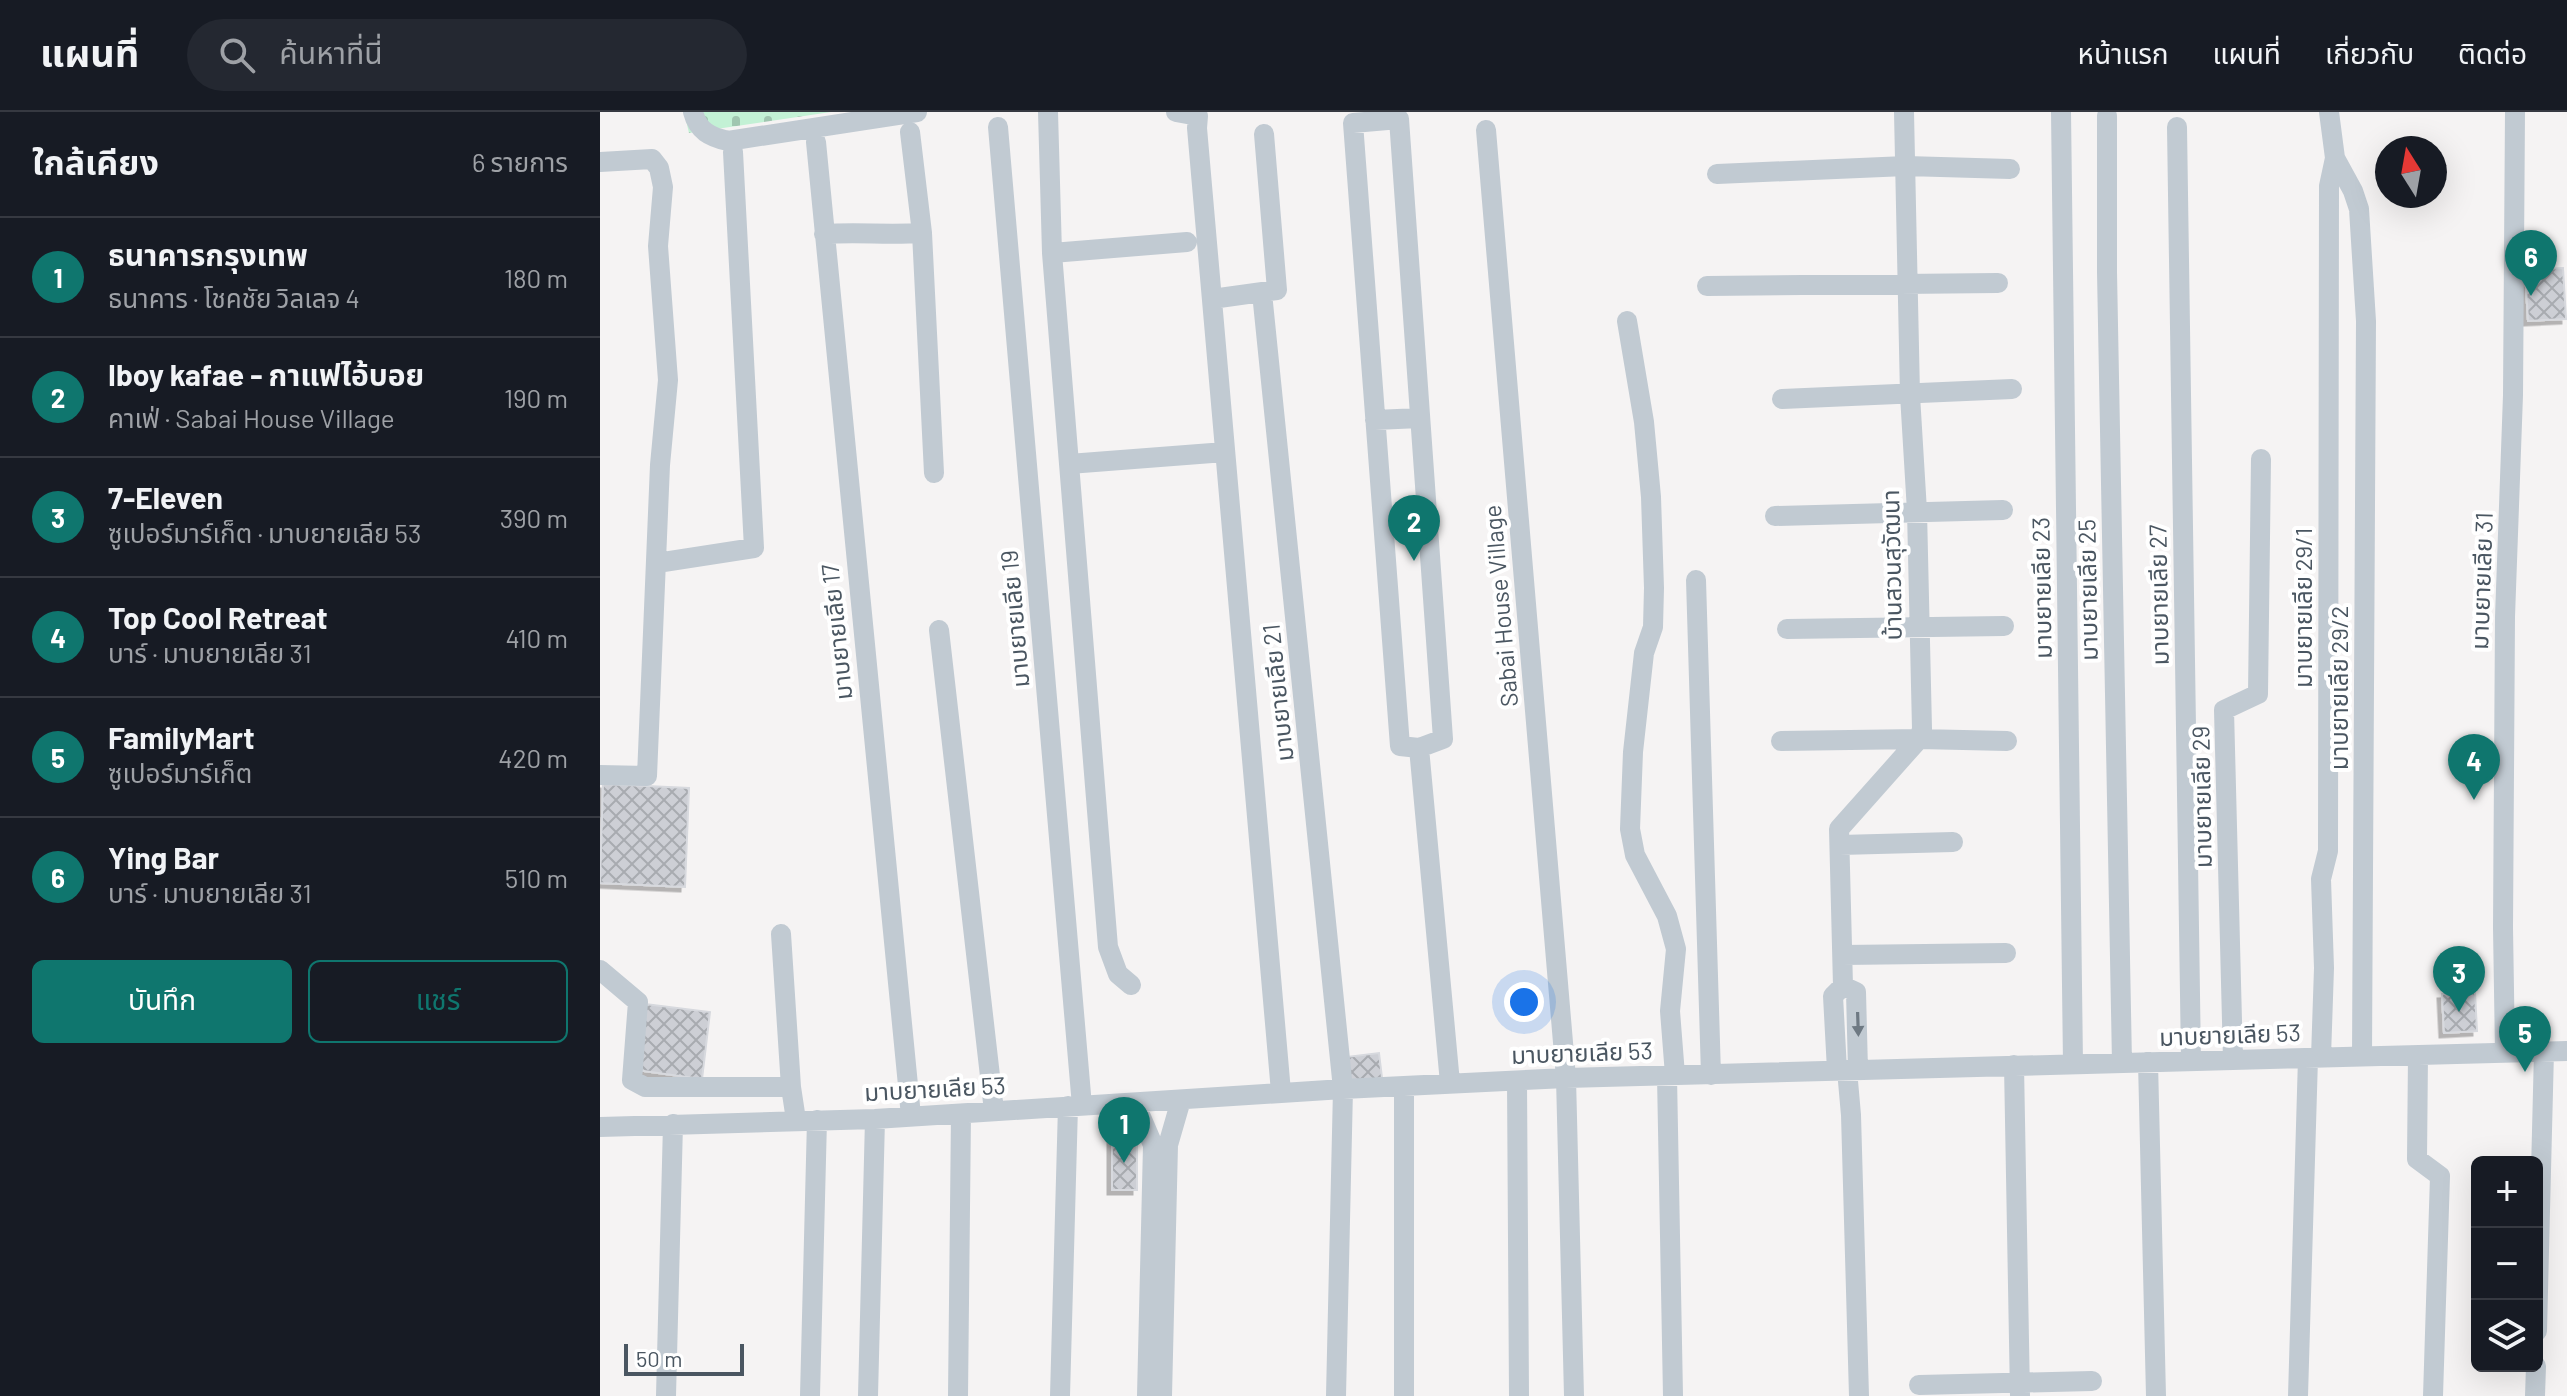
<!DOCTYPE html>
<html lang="th">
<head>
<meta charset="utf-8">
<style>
	body { margin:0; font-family:Barlow,"Noto Sans Thai",sans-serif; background:#242831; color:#f1f3f6 }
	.controls { position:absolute; right:24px; bottom:24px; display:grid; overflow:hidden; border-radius:12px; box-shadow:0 8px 32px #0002 }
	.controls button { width:72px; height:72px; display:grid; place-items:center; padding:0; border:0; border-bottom:2px solid #363941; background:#171b24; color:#f1f3f6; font:40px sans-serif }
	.compass { position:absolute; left:1775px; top:24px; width:72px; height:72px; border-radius:50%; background:#171b24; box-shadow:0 8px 32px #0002; rotate:349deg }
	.scale { position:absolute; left:24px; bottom:20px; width:120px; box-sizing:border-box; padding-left:8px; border:4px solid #4a5661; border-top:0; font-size:22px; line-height:28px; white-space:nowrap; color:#4a5661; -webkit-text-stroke:6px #fff; paint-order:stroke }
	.you { position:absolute; left:924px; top:890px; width:28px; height:28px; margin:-20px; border:6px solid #fff; border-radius:50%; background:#1a73e8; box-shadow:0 0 0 12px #1a73e833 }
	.badge { display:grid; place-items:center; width:52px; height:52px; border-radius:50%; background:#0f766e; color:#fff; font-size:26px; font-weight:700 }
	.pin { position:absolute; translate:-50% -66px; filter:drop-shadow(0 2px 4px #0008) }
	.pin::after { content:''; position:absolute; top:42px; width:28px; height:24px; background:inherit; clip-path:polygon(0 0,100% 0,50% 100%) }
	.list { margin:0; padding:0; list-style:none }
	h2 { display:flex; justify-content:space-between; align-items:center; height:104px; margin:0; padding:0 32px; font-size:34px }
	h2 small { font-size:26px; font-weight:400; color:#9ea1a6 }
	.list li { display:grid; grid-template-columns:52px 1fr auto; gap:24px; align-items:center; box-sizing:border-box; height:120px; padding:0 32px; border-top:2px solid #363941 }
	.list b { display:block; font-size:30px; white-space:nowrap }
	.list p { margin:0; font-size:26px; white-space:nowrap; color:#9ea1a6 }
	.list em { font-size:26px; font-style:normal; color:#9ea1a6 }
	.actions { display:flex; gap:16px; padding:24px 32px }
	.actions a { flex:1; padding:18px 0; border:2px solid #0f766e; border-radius:12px; text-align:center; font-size:28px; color:#0f766e }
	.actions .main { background:#0f766e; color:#fff }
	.icon { flex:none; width:44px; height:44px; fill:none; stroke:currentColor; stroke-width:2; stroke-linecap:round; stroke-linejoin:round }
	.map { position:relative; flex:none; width:1967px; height:1284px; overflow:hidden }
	header { display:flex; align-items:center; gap:48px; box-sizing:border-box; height:112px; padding:0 40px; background:#171b24; border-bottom:2px solid #363941 }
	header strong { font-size:38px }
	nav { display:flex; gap:44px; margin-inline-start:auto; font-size:28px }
	.search { width:560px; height:72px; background:#242831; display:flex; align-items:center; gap:20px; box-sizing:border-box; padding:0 28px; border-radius:44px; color:#9ea1a6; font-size:30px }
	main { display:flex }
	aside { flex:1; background:#171b24 }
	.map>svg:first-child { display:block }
	.cemetery { fill:url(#cemetery-stones) }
	.building { fill:url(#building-cross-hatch); stroke:#d7d9de; stroke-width:2; filter:url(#shadow) }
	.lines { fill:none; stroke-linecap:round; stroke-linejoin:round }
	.minor { stroke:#c1cad2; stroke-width:20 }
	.oneway { fill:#6e7983 }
	.labels { text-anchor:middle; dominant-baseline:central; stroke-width:8; stroke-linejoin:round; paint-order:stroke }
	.street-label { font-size:24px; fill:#4a5661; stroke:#fff }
</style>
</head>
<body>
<header>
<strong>แผนที่</strong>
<div class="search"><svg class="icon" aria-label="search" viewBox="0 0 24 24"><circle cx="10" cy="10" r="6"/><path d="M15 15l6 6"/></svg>ค้นหาที่นี่</div>
<nav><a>หน้าแรก</a><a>แผนที่</a><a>เกี่ยวกับ</a><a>ติดต่อ</a></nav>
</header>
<main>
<aside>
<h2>ใกล้เคียง<small>6 รายการ</small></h2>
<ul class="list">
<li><span class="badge">1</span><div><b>ธนาคารกรุงเทพ</b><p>ธนาคาร · โชคชัย วิลเลจ 4</p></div><em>180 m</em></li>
<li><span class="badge">2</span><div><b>Iboy kafae - กาแฟไอ้บอย</b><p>คาเฟ่ · Sabai House Village</p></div><em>190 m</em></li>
<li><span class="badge">3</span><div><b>7-Eleven</b><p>ซูเปอร์มาร์เก็ต · มาบยายเลีย 53</p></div><em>390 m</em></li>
<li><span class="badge">4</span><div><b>Top Cool Retreat</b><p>บาร์ · มาบยายเลีย 31</p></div><em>410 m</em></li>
<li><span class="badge">5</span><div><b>FamilyMart</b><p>ซูเปอร์มาร์เก็ต</p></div><em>420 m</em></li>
<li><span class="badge">6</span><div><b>Ying Bar</b><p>บาร์ · มาบยายเลีย 31</p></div><em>510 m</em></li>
</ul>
<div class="actions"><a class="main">บันทึก</a><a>แชร์</a></div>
</aside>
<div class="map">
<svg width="1967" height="1284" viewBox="0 0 1967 1284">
	<defs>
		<pattern id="cemetery-stones" width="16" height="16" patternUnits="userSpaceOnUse" patternTransform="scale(2)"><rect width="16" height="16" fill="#c3f1d5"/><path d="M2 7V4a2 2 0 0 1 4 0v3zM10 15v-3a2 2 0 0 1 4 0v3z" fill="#a0c6b0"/></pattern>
		<pattern id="building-cross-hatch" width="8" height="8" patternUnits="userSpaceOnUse" patternTransform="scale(2)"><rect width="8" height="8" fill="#cdcfd5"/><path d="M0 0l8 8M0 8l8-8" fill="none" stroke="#a8abb0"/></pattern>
		<filter id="shadow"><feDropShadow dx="-4.5" dy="4.5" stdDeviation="0" flood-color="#0004"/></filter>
	</defs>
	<rect width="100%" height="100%" fill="#f5f3f3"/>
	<!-- cemetery -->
	<path class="cemetery" d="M 84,0 L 231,0 L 89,21 Z"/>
	<!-- building -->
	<path class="building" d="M 1963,156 L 1966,207 L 1928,209 L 1925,158 Z
		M 3,672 L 89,676 L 85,775 L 0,771 Z
		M 1875,880 L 1877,919 L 1844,921 L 1842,882 Z
		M 45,892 L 110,900 L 102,967 L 36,958 Z
		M 779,941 L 782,966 L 749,970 L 746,945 Z
		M 512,1024 L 537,1024 L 537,1078 L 512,1078 Z"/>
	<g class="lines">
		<!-- minor -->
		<path class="minor" d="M 93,0 C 98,19 110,25 128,29 L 317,0
			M 448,0 L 452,141 L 508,835 L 518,862 L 531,873
			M 576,0 L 598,4 L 597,16 L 681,980
			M 1461,0 L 1473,952
			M 1729,0 L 1735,46 L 1753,79 L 1759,97 L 1766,209 L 1762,944
			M 1507,4 L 1507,160 L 1522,951
			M 799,7 L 843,627 L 819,636 L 800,634 L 753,11 Z
			M 398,15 L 482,994
			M 1577,15 L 1591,949
			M 886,18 L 966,966 L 974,1284
			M 310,20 L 322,121 L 334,361
			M 216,30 L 311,1004
			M 0,50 L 52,47 L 59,56 L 63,75 L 58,134 L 68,268 L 60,353 L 47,664 L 0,663
			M 1117,62 L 1306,54 L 1410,57
			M 224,122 C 257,120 288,123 322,121
			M 452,141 L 587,130
			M 1107,174 L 1398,171
			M 662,181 L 743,977 L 736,1284
			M 612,187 L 677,178 L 664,22
			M 1027,209 L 1044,310 L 1051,385 L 1054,476 L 1053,515 L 1044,541 L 1033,640 L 1030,717 L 1035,743 L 1067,804 L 1076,837 L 1070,899 L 1075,963
			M 1182,287 L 1412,277
			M 775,308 L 820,306
			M 469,352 L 625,340
			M 1175,404 L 1403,398
			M 57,451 L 154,436 L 133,40
			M 1096,468 L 1111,963
			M 1187,517 L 1404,514
			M 339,518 L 394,999
			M 1181,629 L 1319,627 L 1407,629
			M 819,636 L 850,971
			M 1240,733 L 1353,730
			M 181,822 L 191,975
			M 1243,843 L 1406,841
			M 0,858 L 38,890 L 32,968 L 45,975 L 191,975 L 196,1008
			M 1243,874 L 1256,880 L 1258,958
			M 1905,940 L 1903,816 L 1905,505 L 1913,283 L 1915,0
			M 1818,943 L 1817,1047 L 1840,1064 L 1833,1284
			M 1721,945 L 1724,856 L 1721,767 L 1728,739 L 1729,74 L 1735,46
			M 1633,948 L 1624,598 L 1658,582 L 1661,347
			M 1548,950 L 1556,1284
			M 1414,953 L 1420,1284
			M 1237,958 L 1233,884 L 1243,874 L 1239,717 L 1319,627 L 1322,617 L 1317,399 L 1310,283 L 1304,0
			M 1247,958 L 1251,1003 L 1259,1284
			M 1067,964 L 1073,1284
			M 917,969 L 919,1284
			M 535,991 L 553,1033 L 547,1284
			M 0,1015 L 275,1007 L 743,977 L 966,966 L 1967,939
			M 1937,1219 L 1944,939
			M 1319,1273 L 1492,1269
			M 66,1284 L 73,1012
			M 210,1284 L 217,1008
			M 268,1284 L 275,1007
			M 358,1284 L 361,1002
			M 460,1284 L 468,994
			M 562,1284 L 568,1033 L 581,988
			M 804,1284 L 804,974
			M 1698,1284 L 1708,946
			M 1935,1284 L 1936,1254"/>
	</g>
	<!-- one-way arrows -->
	<defs><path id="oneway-solid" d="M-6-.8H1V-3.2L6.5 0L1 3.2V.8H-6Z" transform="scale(2)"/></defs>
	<use class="oneway" href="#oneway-solid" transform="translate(1258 912) rotate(88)"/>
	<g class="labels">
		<!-- street labels -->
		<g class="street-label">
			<text transform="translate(1291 453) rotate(-91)">บ้านสวนสุวัฒนา</text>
			<text transform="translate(1881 469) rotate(-88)">มาบยายเลีย 31</text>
			<text transform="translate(1441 476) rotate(-91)">มาบยายเลีย 23</text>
			<text transform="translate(1487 478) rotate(-91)">มาบยายเลีย 25</text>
			<text transform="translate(1558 483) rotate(-91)">มาบยายเลีย 27</text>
			<text transform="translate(900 494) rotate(-95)">Sabai House Village</text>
			<text transform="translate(1702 496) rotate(-90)">มาบยายเลีย 29/1</text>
			<text transform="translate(414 507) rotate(-95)">มาบยายเลีย 19</text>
			<text transform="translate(236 520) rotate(-96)">มาบยายเลีย 17</text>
			<text transform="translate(1738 576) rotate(-90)">มาบยายเลีย 29/2</text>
			<text transform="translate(677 581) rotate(-96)">มาบยายเลีย 21</text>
			<text transform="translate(1601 685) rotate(-91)">มาบยายเลีย 29</text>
			<text transform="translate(1630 922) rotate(-2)">มาบยายเลีย 53</text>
			<text transform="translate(982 940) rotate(-2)">มาบยายเลีย 53</text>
			<text transform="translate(335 976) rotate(-3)">มาบยายเลีย 53</text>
		</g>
	</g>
</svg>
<div class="controls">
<button>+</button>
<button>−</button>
<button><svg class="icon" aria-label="layers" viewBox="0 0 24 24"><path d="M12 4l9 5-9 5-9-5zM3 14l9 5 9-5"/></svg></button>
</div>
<svg class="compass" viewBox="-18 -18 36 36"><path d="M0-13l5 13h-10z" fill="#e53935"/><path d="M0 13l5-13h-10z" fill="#9ea1a6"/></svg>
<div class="scale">50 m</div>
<div class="you"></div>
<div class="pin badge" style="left:524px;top:1051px">1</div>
<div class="pin badge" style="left:814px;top:449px">2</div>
<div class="pin badge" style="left:1859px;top:900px">3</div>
<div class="pin badge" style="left:1874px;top:688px">4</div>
<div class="pin badge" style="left:1925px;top:960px">5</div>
<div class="pin badge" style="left:1931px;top:184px">6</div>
</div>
</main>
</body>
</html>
